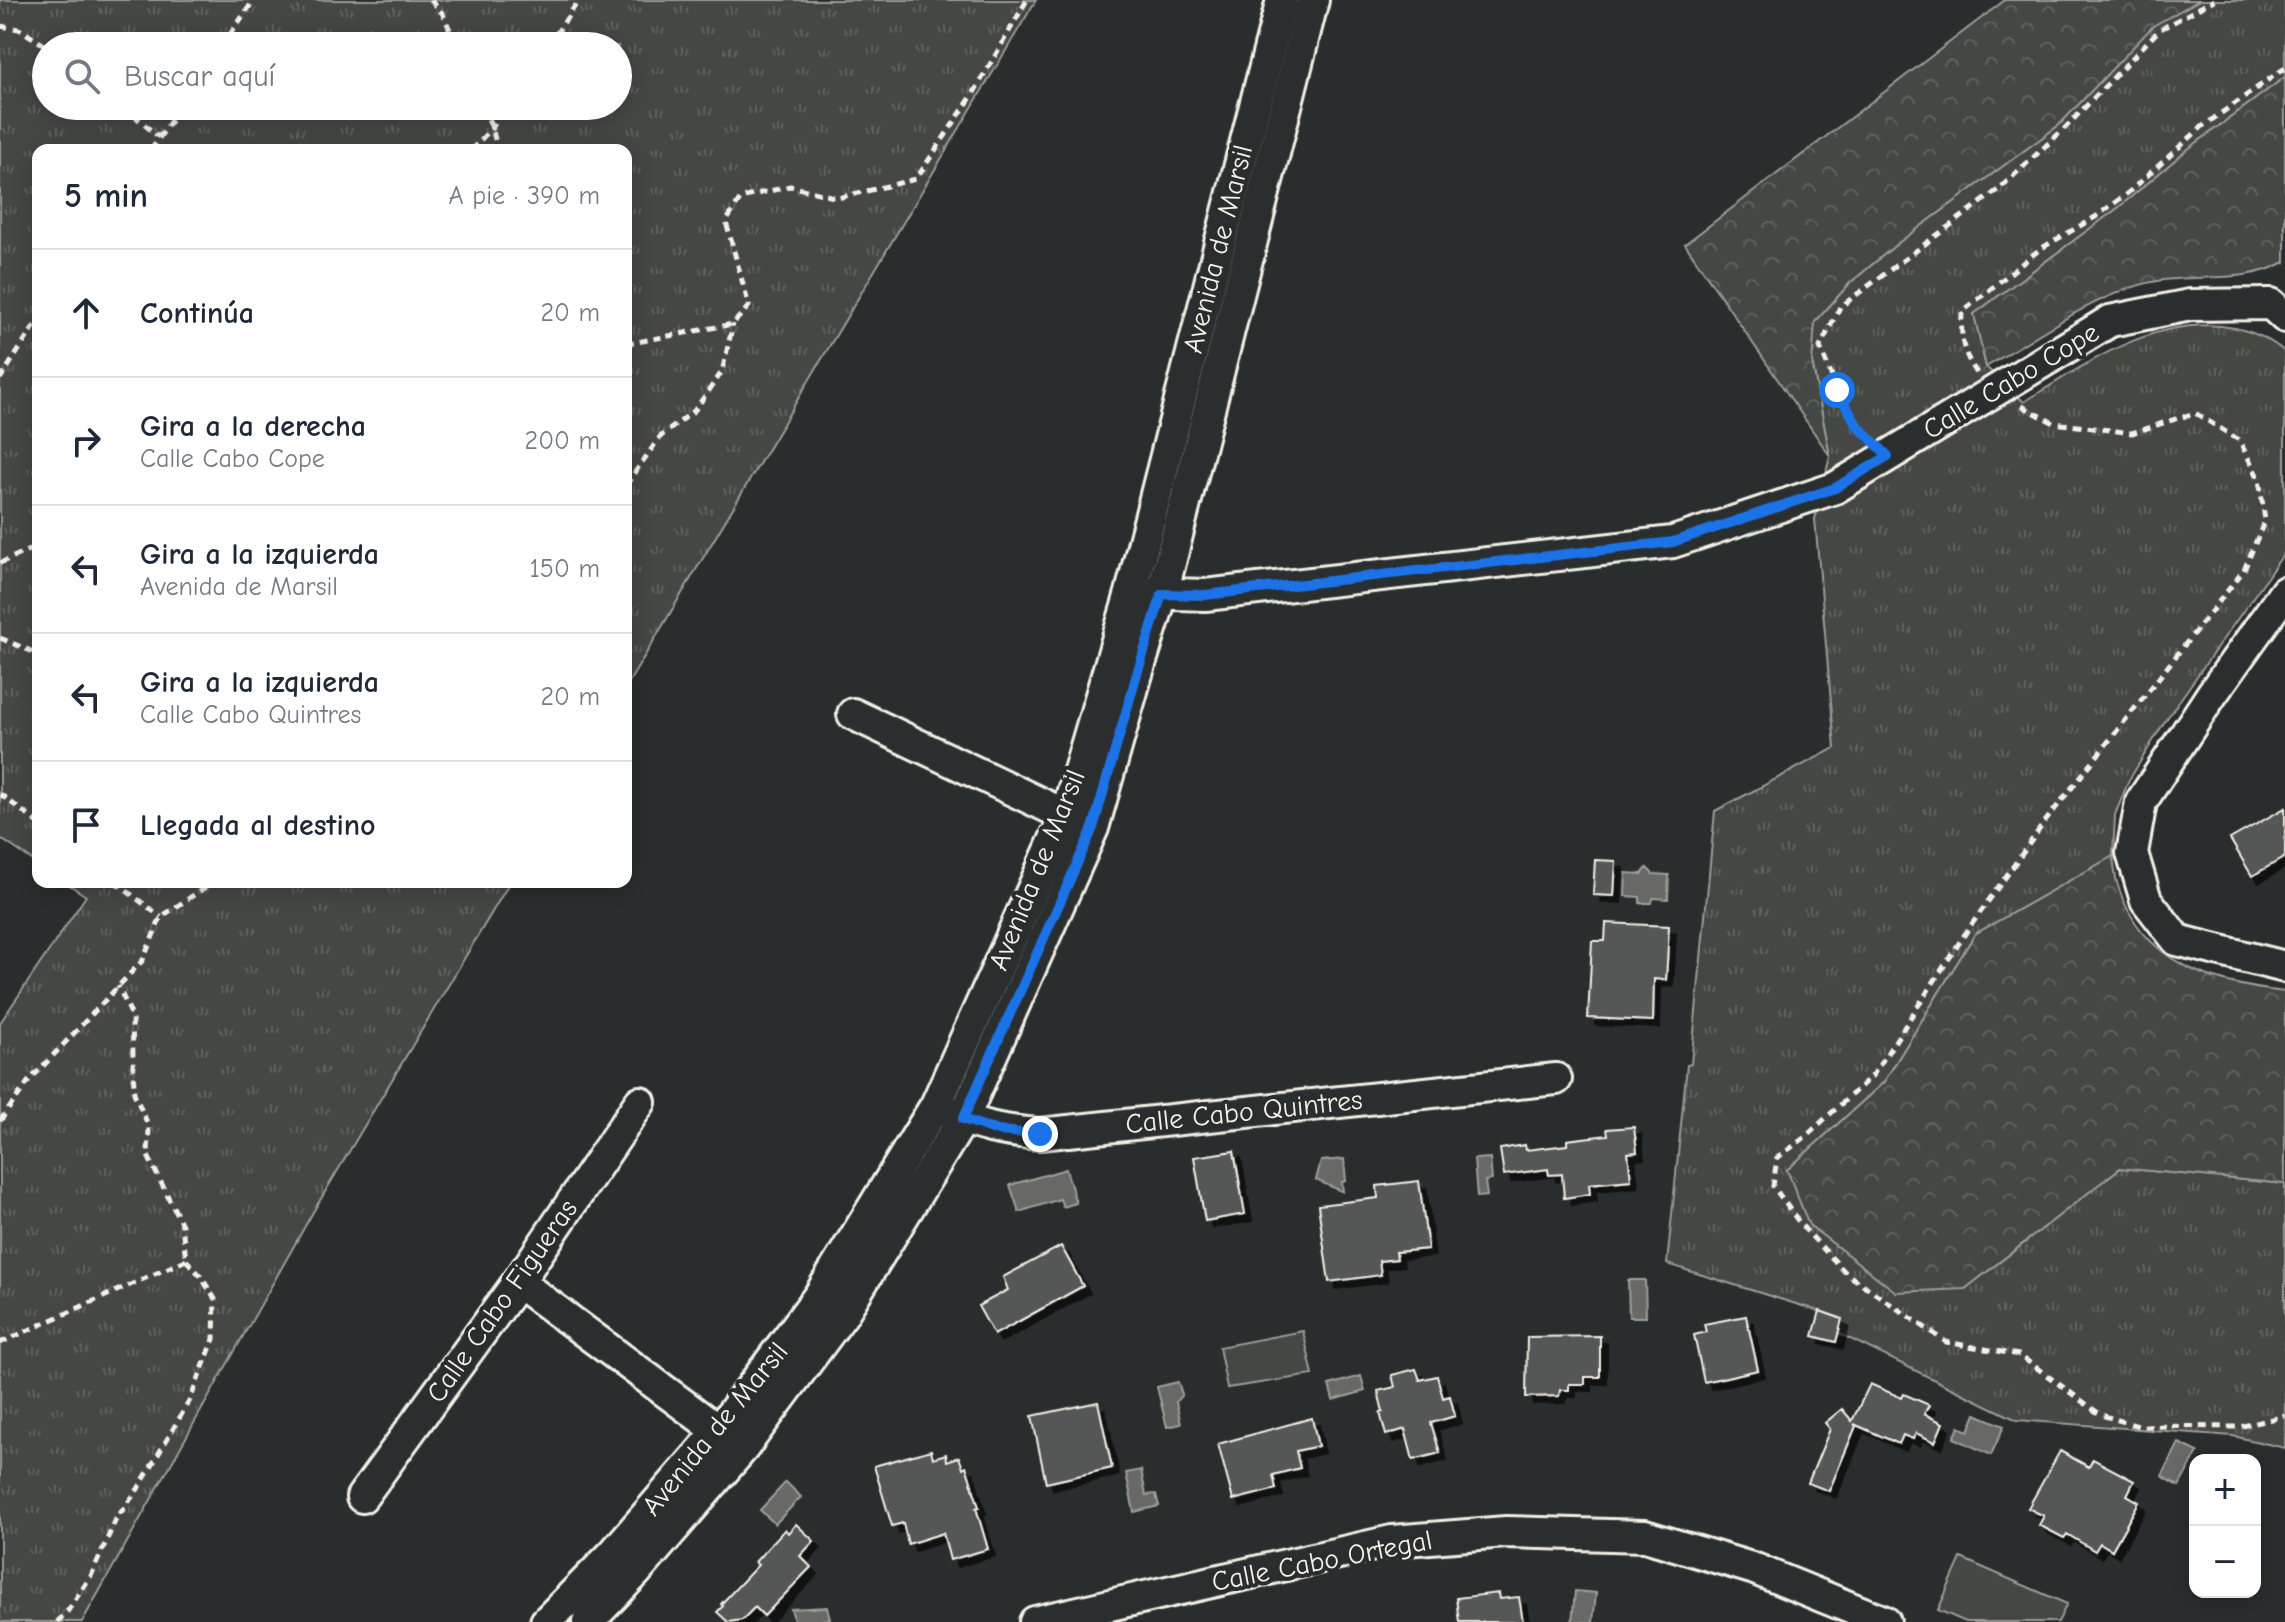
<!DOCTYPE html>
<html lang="es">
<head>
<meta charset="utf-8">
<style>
	body { margin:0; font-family:"Comic Neue",sans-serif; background:#f6f6f7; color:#1f2937 }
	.controls { position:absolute; right:24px; bottom:24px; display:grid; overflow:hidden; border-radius:16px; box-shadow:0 4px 20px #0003 }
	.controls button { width:72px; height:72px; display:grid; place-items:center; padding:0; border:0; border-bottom:2px solid #e0e1e3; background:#fff; color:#1f2937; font:40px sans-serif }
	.stop { position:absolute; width:24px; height:24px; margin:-18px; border:6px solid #1a73e8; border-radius:50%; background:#fff }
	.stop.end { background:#1a73e8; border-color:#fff; box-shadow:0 2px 8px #0008 }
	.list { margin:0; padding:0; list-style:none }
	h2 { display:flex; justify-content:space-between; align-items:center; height:104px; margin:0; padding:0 32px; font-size:34px }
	h2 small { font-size:26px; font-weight:400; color:#747a83 }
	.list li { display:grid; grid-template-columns:52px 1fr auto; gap:24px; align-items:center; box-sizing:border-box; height:128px; padding:0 32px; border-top:2px solid #e0e1e3 }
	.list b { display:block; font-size:30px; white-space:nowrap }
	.list p { margin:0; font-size:26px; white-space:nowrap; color:#747a83 }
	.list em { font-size:26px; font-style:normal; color:#747a83 }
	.icon { flex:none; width:44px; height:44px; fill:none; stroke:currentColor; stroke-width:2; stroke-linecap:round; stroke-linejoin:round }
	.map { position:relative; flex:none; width:2285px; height:1622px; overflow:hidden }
	.search { position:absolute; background:#fff; box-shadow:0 4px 20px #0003; left:32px; top:32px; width:600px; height:88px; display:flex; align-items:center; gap:20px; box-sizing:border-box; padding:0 28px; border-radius:44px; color:#747a83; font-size:30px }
	.panel { position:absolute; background:#fff; box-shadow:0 4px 20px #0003; left:32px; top:144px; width:600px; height:744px; border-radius:16px }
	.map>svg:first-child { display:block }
	.grass { fill:url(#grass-tufts); stroke:#9c9c96; stroke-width:2; fill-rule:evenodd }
	.forest { fill:url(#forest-crowns); stroke:#9c9c96; stroke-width:2 }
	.pitch { fill:#444645; stroke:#9c9c96; stroke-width:2 }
	.water { fill:#676866; stroke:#9f9f9a; stroke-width:2 }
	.building { fill:#555756; stroke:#f4f1e8; stroke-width:2; filter:url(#shadow) }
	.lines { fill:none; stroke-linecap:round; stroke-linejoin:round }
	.minor-casing { stroke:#f4f1e8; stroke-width:36 }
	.path { stroke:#f4f1e8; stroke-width:5; stroke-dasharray:8 6; stroke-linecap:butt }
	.minor { stroke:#2a2d2e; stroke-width:30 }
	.route { stroke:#1a73e8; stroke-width:10 }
	.labels { text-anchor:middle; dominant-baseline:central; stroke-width:8; stroke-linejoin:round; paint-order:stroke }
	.street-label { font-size:28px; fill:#f4f1e8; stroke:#2a2d2e }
</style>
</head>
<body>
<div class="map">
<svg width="2285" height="1622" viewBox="0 0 2285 1622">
	<defs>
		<pattern id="grass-tufts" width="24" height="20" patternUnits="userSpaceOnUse" patternTransform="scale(2)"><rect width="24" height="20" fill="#444645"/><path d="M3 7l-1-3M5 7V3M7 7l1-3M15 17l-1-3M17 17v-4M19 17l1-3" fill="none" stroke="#606160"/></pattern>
		<pattern id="forest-crowns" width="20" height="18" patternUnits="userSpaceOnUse" patternTransform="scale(2)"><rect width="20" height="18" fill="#444645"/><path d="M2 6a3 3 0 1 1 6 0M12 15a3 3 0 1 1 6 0" fill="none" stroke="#606160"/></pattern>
		<filter id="shadow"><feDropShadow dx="7" dy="7" stdDeviation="0" flood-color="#0009"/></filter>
	</defs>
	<rect width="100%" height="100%" fill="#2a2d2e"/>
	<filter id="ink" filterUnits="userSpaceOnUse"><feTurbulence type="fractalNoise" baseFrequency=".0125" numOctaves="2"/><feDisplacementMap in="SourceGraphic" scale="16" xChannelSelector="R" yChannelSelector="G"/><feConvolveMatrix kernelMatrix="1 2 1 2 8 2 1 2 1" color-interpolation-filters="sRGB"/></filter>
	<g filter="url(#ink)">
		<!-- grass -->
		<path class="grass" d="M 0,0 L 1036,0 L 626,687 L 626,150 L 38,150 L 38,864 L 0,838 ZM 46,46 L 618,46 L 618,106 L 46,106 Z
			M 2199,0 L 2285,0 L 2285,77 L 2187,150 L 2118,208 L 1974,314 L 1986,367 L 2024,402 C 2087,363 2157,313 2235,328 C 2254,332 2271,340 2285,352 L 2285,552 L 2165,721 L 2129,780 L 2115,815 L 2113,856 L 1975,934 L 1884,1082 L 1787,1170 L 1965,1289 L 2120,1168 L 2285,1184 L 2285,1448 L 2233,1436 L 2017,1420 L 1838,1333 L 1841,1318 L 1667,1264 L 1687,1065 L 1691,1064 L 1715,811 L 1835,748 L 1815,519 L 1830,456 L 1812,362 L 1814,323 L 1850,283 L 1898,243 L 2059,125 L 2153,25 Z
			M 65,882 L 510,882 L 313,1212 L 82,1622 L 0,1622 L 0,1023 L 86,896 Z"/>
		<!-- forest -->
		<path class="forest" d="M 2005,0 L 2199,0 L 2153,26 L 2059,125 L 1898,243 L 1850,283 L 1815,322 L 1812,362 L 1830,456 L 1685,244 Z
			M 2285,77 L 2285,262 C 2245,284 2200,274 2157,281 C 2100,291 2036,337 1986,367 L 1974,314 L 2118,208 L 2187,150 Z
			M 2113,856 C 2114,866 2115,877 2118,886 C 2143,964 2212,984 2285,992 L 2285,1184 L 2120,1168 L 1965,1289 L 1896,1292 L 1809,1225 L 1787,1170 L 1884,1082 L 1975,934 Z"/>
		<!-- pitch -->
		<path class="pitch" d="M 1303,1331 L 1313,1375 L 1227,1388 L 1219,1347 Z
			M 1961,1558 L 2067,1604 L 2058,1622 L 1966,1622 L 1938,1610 Z"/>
		<!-- water -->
		<path class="water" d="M 1647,868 L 1653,874 L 1669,875 L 1668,899 L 1653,898 L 1652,903 L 1640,903 L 1640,897 L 1625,896 L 1626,873 L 1642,874 Z
			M 1490,1158 L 1492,1180 L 1485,1181 L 1487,1196 L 1477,1197 L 1474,1159 Z
			M 1344,1159 L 1346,1181 L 1342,1182 L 1343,1192 L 1316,1180 L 1321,1161 Z
			M 1066,1169 L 1076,1203 L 1063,1207 L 1060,1199 L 1019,1212 L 1010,1185 Z
			M 1628,1280 L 1645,1280 L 1646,1317 L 1629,1317 Z
			M 1361,1376 L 1365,1391 L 1333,1400 L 1329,1385 Z
			M 1178,1382 L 1182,1394 L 1176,1402 L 1181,1424 L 1167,1427 L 1157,1387 Z
			M 1976,1414 L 2004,1426 L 1991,1455 L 1954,1438 L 1959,1427 L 1969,1431 Z
			M 2179,1443 L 2198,1452 L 2179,1486 L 2162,1476 Z
			M 1141,1470 L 1146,1495 L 1156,1494 L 1159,1506 L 1134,1512 L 1126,1473 Z
			M 786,1482 L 801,1497 L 775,1524 L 760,1510 Z
			M 1575,1591 L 1596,1593 L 1593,1622 L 1572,1622 Z
			M 827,1607 L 830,1618 L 817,1622 L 795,1622 L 791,1609 Z"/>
		<!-- building -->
		<path class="building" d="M 2285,808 L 2285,857 L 2252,876 L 2230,839 Z
			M 1595,860 L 1616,861 L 1614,896 L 1593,895 Z
			M 1606,923 L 1669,926 L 1666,980 L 1654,979 L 1653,1021 L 1588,1018 L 1592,941 L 1605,941 Z
			M 1634,1127 L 1637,1152 L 1628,1153 L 1631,1180 L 1589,1184 L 1590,1194 L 1564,1198 L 1562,1174 L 1549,1175 L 1548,1169 L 1504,1175 L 1500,1149 L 1525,1145 L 1526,1150 L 1567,1145 L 1567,1140 L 1608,1135 L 1607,1129 Z
			M 1234,1151 L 1245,1214 L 1205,1221 L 1194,1157 Z
			M 1419,1181 L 1428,1249 L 1396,1252 L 1397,1259 L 1379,1261 L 1381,1275 L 1329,1282 L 1318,1205 L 1378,1198 L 1377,1186 Z
			M 1061,1246 L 1083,1286 L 994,1335 L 978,1306 L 1008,1290 L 1003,1277 Z
			M 1820,1311 L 1842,1319 L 1836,1342 L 1813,1336 Z
			M 1746,1316 L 1758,1370 L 1704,1382 L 1694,1335 L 1706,1332 L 1704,1324 Z
			M 1600,1336 L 1600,1377 L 1585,1377 L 1585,1384 L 1569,1384 L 1569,1390 L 1560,1390 L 1559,1396 L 1526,1397 L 1527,1337 Z
			M 1416,1369 L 1420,1380 L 1437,1376 L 1443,1398 L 1450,1396 L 1455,1416 L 1431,1423 L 1440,1453 L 1413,1460 L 1405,1429 L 1386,1435 L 1380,1413 L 1383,1412 L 1378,1391 L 1395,1387 L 1392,1375 Z
			M 1870,1384 L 1902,1398 L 1904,1394 L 1929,1405 L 1924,1414 L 1943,1423 L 1935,1442 L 1916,1433 L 1913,1439 L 1903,1435 L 1899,1444 L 1854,1424 L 1856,1426 L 1829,1491 L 1808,1483 L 1830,1429 L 1825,1423 L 1842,1409 L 1852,1421 Z
			M 1098,1402 L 1112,1468 L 1046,1483 L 1032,1416 Z
			M 1312,1418 L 1318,1446 L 1296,1451 L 1300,1468 L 1273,1475 L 1276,1489 L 1233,1500 L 1218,1444 Z
			M 931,1450 L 933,1458 L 946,1454 L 947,1461 L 959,1457 L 963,1468 L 966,1466 L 979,1507 L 976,1508 L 988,1549 L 950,1560 L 943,1533 L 908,1544 L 903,1523 L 892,1526 L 874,1466 Z
			M 2060,1451 L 2089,1467 L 2093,1459 L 2134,1481 L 2127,1495 L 2139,1502 L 2112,1550 L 2100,1543 L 2095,1551 L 2067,1534 L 2064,1538 L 2039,1525 L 2044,1516 L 2028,1508 Z
			M 796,1524 L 814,1541 L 800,1556 L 811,1567 L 764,1616 L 755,1607 L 742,1620 L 728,1622 L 717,1612 L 723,1606 L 721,1604 L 758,1565 L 755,1562 L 785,1529 L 788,1533 Z
			M 1498,1593 L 1499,1599 L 1519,1597 L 1523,1622 L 1459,1622 L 1456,1598 Z"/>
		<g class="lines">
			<!-- minor casing -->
			<g class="minor-casing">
				<path id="minor" d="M 2285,592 L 2212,694 L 2141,802 L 2132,853 L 2146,900 L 2177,940 L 2285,967
					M 1145,593 L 1205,595 L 1673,542 L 1835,488 L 2110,321 L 2190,305 L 2271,304 L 2285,317
					M 853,714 L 1084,824
					M 945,1110 C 979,1127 1002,1131 1040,1134 L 1556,1079
					M 518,1282 L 735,1443
					M 362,1497 L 518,1282 L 640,1102
					M 546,1622 L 613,1554 L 719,1431 L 819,1296 L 936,1105 L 1066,815 L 1131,593 L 1282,0
					M 588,1622 L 637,1571 L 743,1448 L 842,1315 L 963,1119 L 1093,828 L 1136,677 L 1162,594 L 1313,0
					M 1035,1622 L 1392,1541 L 1506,1532 L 1645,1536 L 1755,1569 L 1885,1622"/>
			</g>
			<!-- path -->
			<path class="path" d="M 431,0 L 443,14 L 457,46
				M 0,26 L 19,29 L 46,46
				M 222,46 L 254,0
				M 548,46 L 579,0
				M 123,106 L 159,137
				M 483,106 L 492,128 L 498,150
				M 151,150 L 181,106
				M 471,150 L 492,128 L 507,106
				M 626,344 L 733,324 L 749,306 L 726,222 L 741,198 L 790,186 L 838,198 L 916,179 L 972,96 L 1027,0
				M 1977,373 C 1961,350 1961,339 1962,312 L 2040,249 L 2097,216 L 2129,192 L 2203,126 L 2285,68
				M 0,379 L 38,321
				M 2022,406 L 2054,423 L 2132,433 L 2195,413 L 2239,440 L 2259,479 L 2265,520 L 2244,570 L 2044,823 L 1967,931 L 1873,1075 L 1804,1138 L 1777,1158 L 1773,1186 L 1801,1225 L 1847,1274 L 1946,1342 L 2019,1355 L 2101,1415 L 2138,1426 L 2239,1427 L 2285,1416
				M 1869,437 C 1844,413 1833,379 1820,347 L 1840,307 L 1998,190 L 2065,128 L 2159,30 L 2214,0
				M 626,485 L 660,437 L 694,411 L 722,372 L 733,324
				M 0,563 L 38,546
				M 0,638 L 38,654
				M 0,794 L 38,823
				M 115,882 L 161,917
				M 0,1121 L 28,1082 L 143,960 L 161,917 L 213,882
				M 0,1343 L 186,1260
				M 57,1622 L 67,1612 L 91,1576 L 116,1519 L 138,1489 L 190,1400 L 214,1339 L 215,1299 L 200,1275 L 186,1260 L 182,1225 L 148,1156 L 149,1127 L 134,1093 L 132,1016 L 118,986"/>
			<!-- minor -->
			<use href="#minor" class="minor"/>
		</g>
	</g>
	<g class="lines" filter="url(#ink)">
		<!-- route -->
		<path class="route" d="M 1040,1134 L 998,1131 L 963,1119 L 1093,828 L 1136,677 L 1162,594 L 1205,595 L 1673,542 L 1835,488 L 1888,456 L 1857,425 L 1837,390"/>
	</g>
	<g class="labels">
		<!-- street labels -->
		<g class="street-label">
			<text transform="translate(1218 249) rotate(-76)">Avenida de Marsil</text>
			<text transform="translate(2011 381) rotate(-31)">Calle Cabo Cope</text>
			<text transform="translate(1037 870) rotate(-68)">Avenida de Marsil</text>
			<text transform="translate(1244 1112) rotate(-6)">Calle Cabo Quintres</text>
			<text transform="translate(502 1301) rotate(-55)">Calle Cabo Figueras</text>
			<text transform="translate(715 1429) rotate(-51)">Avenida de Marsil</text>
			<text transform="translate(1322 1561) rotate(-11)">Calle Cabo Ortegal</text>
		</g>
	</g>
</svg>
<div class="controls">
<button>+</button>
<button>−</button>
</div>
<div class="stop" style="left:1837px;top:390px"></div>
<div class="stop end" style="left:1040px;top:1134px"></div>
<div class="search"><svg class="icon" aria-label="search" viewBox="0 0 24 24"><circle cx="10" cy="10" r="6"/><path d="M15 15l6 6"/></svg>Buscar aquí</div>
<section class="panel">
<h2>5 min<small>A pie · 390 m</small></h2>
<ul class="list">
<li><svg class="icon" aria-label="ahead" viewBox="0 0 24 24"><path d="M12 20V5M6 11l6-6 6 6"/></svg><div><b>Continúa</b></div><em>20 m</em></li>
<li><svg class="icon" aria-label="right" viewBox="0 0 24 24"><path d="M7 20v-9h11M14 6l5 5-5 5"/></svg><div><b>Gira a la derecha</b><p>Calle Cabo Cope</p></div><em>200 m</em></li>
<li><svg class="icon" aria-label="left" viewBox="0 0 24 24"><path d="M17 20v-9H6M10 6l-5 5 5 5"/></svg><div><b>Gira a la izquierda</b><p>Avenida de Marsil</p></div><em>150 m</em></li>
<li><svg class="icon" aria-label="left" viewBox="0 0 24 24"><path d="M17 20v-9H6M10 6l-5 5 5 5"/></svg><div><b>Gira a la izquierda</b><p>Calle Cabo Quintres</p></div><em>20 m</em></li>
<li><svg class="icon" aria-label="arrive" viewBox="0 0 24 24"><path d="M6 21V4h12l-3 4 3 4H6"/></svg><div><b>Llegada al destino</b></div></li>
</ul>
</section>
</div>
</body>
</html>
